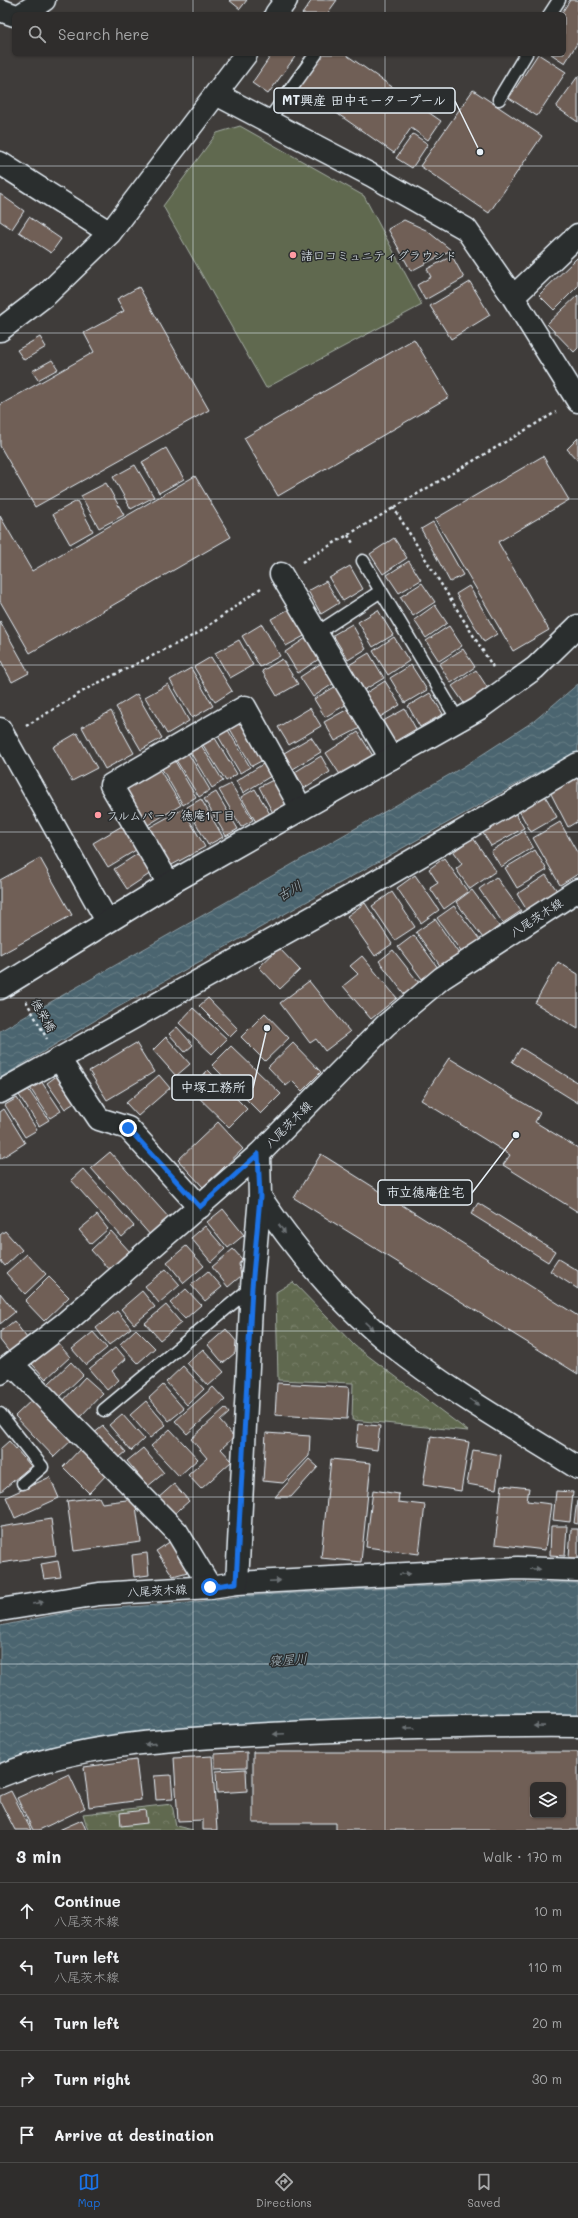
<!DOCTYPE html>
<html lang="en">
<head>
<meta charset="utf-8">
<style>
	body { margin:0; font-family:Mali,"Klee One",sans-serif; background:#373534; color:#f1f3f6 }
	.controls { position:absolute; right:12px; bottom:12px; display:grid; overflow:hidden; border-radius:6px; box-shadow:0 1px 3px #0004 }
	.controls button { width:36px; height:36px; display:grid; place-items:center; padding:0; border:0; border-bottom:1px solid #4a4948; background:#2f2d2c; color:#f1f3f6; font:20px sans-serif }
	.stop { position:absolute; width:12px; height:12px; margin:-9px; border:3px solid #1a73e8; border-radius:50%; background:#fff }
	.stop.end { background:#1a73e8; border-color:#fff; box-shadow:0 1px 4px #0008 }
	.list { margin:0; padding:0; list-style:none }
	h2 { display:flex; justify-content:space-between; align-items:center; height:52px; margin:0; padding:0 16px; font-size:17px }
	h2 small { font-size:13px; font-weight:400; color:#a7a8a9 }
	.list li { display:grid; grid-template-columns:26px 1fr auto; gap:12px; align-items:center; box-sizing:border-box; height:56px; padding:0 16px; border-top:1px solid #4a4948 }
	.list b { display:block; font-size:15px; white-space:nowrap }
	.list p { margin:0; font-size:13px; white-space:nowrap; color:#a7a8a9 }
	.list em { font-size:13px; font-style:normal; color:#a7a8a9 }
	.icon { flex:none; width:22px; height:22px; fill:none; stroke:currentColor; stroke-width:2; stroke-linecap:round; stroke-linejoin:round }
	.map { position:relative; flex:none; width:578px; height:1830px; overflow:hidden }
	.search { position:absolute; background:#2f2d2c; box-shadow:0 1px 3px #0004; left:12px; right:12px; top:12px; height:44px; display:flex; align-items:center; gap:10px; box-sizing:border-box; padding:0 14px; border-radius:6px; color:#a7a8a9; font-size:15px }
	.sheet { height:332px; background:#2f2d2c }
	nav { display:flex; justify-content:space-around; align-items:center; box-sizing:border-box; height:56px; border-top:1px solid #4a4948; background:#2f2d2c; font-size:11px; color:#a7a8a9 }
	nav a { display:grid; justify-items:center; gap:2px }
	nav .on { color:#1a73e8 }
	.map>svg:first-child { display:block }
	.forest { fill:url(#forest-crowns); stroke:#a4ada4 }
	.pitch { fill:#60694f; stroke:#a4ada4 }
	.water { fill:url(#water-waves); stroke:#8a9da6 }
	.building { fill:#6f5e57; stroke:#e8f1f8; fill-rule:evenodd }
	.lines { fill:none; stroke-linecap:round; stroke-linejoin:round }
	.service-casing { stroke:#e8f1f8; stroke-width:15 }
	.minor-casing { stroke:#e8f1f8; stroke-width:25 }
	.tertiary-casing { stroke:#e8f1f8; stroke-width:25 }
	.primary-casing { stroke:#e8f1f8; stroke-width:25 }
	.path { stroke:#e8f1f8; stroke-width:2.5; stroke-dasharray:3 3; stroke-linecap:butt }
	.service { stroke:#2a2d2e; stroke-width:12 }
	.minor { stroke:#2a2d2e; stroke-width:22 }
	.tertiary { stroke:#2a2d2e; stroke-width:22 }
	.primary { stroke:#2a2d2e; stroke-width:22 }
	.oneway { fill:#6c7275 }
	.route { stroke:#1a73e8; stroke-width:5 }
	.grid { fill:none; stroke:#e8f1f8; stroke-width:1; stroke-opacity:0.55 }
	.poi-dot { fill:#ff9aa2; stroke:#2a2d2e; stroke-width:1.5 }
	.labels { text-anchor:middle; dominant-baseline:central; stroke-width:3; stroke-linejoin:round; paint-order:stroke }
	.poi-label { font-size:12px; fill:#e8f1f8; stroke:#2a2d2e; text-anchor:start }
	.street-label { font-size:12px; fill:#e8f1f8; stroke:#2a2d2e }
	.water-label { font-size:13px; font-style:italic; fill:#a9b9c1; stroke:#2a2d2e }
	.leader { fill:none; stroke:#e8f1f8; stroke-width:1.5 }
	.callout-dot { fill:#e8f1f8; stroke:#2a2d2e; stroke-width:1.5 }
	.callout { fill:#2a2d2e; stroke:#e8f1f8; stroke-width:1.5 }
	.callout-label { font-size:13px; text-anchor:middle; font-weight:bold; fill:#e8f1f8 }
</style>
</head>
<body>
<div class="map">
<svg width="578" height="1830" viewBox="0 0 578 1830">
	<defs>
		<pattern id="forest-crowns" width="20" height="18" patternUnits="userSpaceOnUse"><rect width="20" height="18" fill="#60694f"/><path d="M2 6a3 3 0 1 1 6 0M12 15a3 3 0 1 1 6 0" fill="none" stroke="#777f69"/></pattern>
		<pattern id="water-waves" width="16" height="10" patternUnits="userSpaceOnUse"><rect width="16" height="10" fill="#4b656f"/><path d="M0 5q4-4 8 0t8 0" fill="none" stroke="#657c84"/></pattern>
	</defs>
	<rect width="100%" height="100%" fill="#3f3c3a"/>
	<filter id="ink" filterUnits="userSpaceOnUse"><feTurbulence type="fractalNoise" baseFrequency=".025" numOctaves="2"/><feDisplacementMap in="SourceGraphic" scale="8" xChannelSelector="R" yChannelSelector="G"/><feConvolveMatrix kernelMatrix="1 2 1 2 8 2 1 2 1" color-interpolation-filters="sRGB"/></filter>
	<g filter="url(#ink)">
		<!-- forest -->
		<path class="forest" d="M 293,1282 L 355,1346 L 468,1431 L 352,1420 L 353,1383 L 278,1380 L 276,1292 Z
			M 172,1804 L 176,1826 L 193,1830 L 88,1830 L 83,1814 Z"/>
		<!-- pitch -->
		<path class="pitch" d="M 240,126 L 364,196 L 422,305 L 266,388 L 163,206 L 217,133 Z"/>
		<!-- water -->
		<path class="water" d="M 578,684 L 578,756 L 556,763 L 533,775 L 104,1015 L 0,1078 L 0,1031 L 463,767 L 534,721 Z
			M 507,1582 L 578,1583 L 578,1716 L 517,1714 L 467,1716 L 97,1739 L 40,1750 L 0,1766 L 0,1626 L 64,1613 L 99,1609 L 188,1603 L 242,1596 Z"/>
		<!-- building -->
		<path class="building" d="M 229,0 L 247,0 L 240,9 Z
			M 312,0 L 337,0 L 327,14 L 302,14 Z
			M 570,0 L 578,0 L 578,42 L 565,63 L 551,54 L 564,54 L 564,14 L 561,14 Z
			M 272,54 L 297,54 L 268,94 L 252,83 Z
			M 307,54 L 345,54 L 441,121 L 428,140 L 411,128 L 394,153 L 309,94 L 300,107 L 280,92 Z
			M 538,54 L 566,72 L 537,116 L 509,98 Z
			M 578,76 L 578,122 L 556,107 Z
			M 473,90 L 542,136 L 489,213 L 420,166 Z
			M 413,134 L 428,144 L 412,168 L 396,158 Z
			M 0,194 L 24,211 L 12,229 L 0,221 Z
			M 29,217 L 61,239 L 51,253 L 19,232 Z
			M 404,220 L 426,230 L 451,250 L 411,271 L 388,229 Z
			M 452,256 L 464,278 L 425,300 L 417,285 L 431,277 L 427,269 Z
			M 578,257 L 578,286 L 554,310 L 539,295 Z
			M 470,282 L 490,315 L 451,339 L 430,306 Z
			M 139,287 L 209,410 L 35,507 L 0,446 L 0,405 L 94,352 L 84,333 L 124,311 L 117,299 Z
			M 578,295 L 578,348 L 574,352 L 547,324 Z
			M 40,337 L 46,347 L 24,360 L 17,350 Z
			M 414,339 L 449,397 L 278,496 L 244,438 Z
			M 52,360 L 58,369 L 38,380 L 32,371 Z
			M 578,438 L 578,461 L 567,449 Z
			M 166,448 L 184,479 L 159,493 L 142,462 Z
			M 543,456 L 569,500 L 498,542 L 549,630 L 513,651 L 435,519 Z
			M 135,465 L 154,497 L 131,509 L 113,477 Z
			M 195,476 L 231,537 L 30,653 L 0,601 L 0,516 L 32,571 Z
			M 106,483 L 124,515 L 99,528 L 81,496 Z
			M 77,501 L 93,531 L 70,544 L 53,514 Z
			M 433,522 L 463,575 L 450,582 L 421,529 Z
			M 394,538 L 407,558 L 383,574 L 370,554 Z
			M 409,561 L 421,580 L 399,593 L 387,575 Z
			M 350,566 L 363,589 L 343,601 L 329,578 Z
			M 326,581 L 339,603 L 321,614 L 308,591 Z
			M 422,583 L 435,602 L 413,616 L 400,597 Z
			M 469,586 L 497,634 L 484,642 L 456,594 Z
			M 435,605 L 447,623 L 426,638 L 414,620 Z
			M 291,608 L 306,635 L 286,646 L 271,619 Z
			M 378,610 L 393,635 L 373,647 L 358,622 Z
			M 0,621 L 29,673 L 12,682 L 0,659 Z
			M 262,624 L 280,656 L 260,667 L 242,636 Z
			M 352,624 L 366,649 L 348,660 L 333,635 Z
			M 449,626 L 462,646 L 439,661 L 426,641 Z
			M 394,637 L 409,661 L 388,675 L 373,651 Z
			M 306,638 L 319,659 L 298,673 L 285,652 Z
			M 239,640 L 253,665 L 230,678 L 215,653 Z
			M 463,649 L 475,667 L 451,683 L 439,664 Z
			M 369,653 L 384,678 L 364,690 L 349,665 Z
			M 211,657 L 232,691 L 215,702 L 194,667 Z
			M 282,659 L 298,684 L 277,696 L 262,671 Z
			M 323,662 L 336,682 L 313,697 L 300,677 Z
			M 411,665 L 427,690 L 405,703 L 390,678 Z
			M 191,668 L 213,706 L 192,718 L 170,680 Z
			M 476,670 L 489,690 L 466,706 L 452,686 Z
			M 385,681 L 400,705 L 380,717 L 366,693 Z
			M 168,684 L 189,721 L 167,734 L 145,697 Z
			M 338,685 L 349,703 L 325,717 L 314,699 Z
			M 430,693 L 443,714 L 420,727 L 408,706 Z
			M 137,694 L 162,738 L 141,750 L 116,707 Z
			M 310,708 L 321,726 L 289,745 L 278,727 Z
			M 348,709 L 360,728 L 335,741 L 324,722 Z
			M 405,709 L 416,729 L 394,742 L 383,721 Z
			M 111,711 L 134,753 L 105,769 L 82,727 Z
			M 241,722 L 263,760 L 252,766 L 230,729 Z
			M 228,730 L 250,767 L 240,773 L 218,736 Z
			M 358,732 L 373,756 L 341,776 L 326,753 Z
			M 77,733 L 97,768 L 72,781 L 53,747 Z
			M 311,737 L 321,752 L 293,769 L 284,753 Z
			M 215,738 L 237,774 L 226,781 L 203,745 Z
			M 201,745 L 223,781 L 212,788 L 190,752 Z
			M 188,753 L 210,790 L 199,797 L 176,760 Z
			M 321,756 L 330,772 L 304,788 L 295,772 Z
			M 175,761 L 196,797 L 183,805 L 162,769 Z
			M 263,764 L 271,776 L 243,793 L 236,781 Z
			M 158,767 L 181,805 L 148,825 L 125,787 Z
			M 578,774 L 578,821 L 568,827 L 549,790 Z
			M 275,779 L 289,804 L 273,813 L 259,787 Z
			M 231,784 L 253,820 L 241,827 L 219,790 Z
			M 255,789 L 270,814 L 256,822 L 241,797 Z
			M 216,792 L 238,829 L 226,836 L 204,799 Z
			M 543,792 L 557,817 L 531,832 L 517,807 Z
			M 201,799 L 223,837 L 208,845 L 187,807 Z
			M 183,809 L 205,847 L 170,866 L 148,828 Z
			M 514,811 L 524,828 L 491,846 L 481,830 Z
			M 560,822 L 578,854 L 578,874 L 560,885 L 533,838 Z
			M 122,826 L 136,850 L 108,867 L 93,843 Z
			M 524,831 L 533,847 L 501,867 L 491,851 Z
			M 473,838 L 496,871 L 470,889 L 456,869 L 462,864 L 453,852 Z
			M 535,850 L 547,870 L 517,888 L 505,868 Z
			M 139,853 L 151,873 L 127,889 L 114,869 Z
			M 40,858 L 72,915 L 0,955 L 0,880 Z
			M 444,858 L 468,892 L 444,909 L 430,888 L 438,883 L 429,869 Z
			M 415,875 L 439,910 L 421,923 L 397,888 Z
			M 546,875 L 558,892 L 528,912 L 517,894 Z
			M 496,877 L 521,911 L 503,923 L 479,889 Z
			M 472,890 L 499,926 L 483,938 L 456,902 Z
			M 392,892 L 415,927 L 395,940 L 372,906 Z
			M 365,903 L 392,944 L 375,956 L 347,916 Z
			M 454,906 L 480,940 L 462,953 L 437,918 Z
			M 435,919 L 459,954 L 441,967 L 416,932 Z
			M 414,935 L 438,968 L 422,979 L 398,947 Z
			M 279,948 L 300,970 L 280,989 L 259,967 Z
			M 393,950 L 419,983 L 405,995 L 379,961 Z
			M 362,956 L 397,998 L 371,1019 L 343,986 L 358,974 L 350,966 Z
			M 558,962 L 578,974 L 578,1029 L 535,1003 Z
			M 309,981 L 350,1032 L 325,1051 L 316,1039 L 310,1043 L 280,1003 Z
			M 208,998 L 238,1029 L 230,1037 L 199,1006 Z
			M 193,1008 L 227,1039 L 212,1054 L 179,1023 Z
			M 265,1013 L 289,1038 L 265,1061 L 241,1037 Z
			M 177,1027 L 193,1045 L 185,1052 L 169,1034 Z
			M 166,1037 L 190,1064 L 176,1076 L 153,1050 Z
			M 136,1043 L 154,1072 L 107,1100 L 89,1071 Z
			M 293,1043 L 321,1072 L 302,1091 L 292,1081 L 286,1086 L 268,1067 Z
			M 231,1046 L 281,1094 L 261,1114 L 212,1065 Z
			M 521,1048 L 578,1083 L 578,1103 L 512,1062 Z
			M 449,1058 L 540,1113 L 535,1122 L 578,1148 L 578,1212 L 503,1165 L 510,1155 L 421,1100 Z
			M 208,1070 L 247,1109 L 229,1127 L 190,1089 Z
			M 58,1075 L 76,1102 L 65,1109 L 47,1083 Z
			M 159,1075 L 170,1088 L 138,1116 L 126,1103 Z
			M 41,1081 L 61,1111 L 50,1118 L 30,1088 Z
			M 28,1089 L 49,1120 L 39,1126 L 19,1095 Z
			M 17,1098 L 37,1130 L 25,1137 L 5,1105 Z
			M 4,1109 L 25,1143 L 0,1159 L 0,1112 Z
			M 218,1122 L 243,1149 L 203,1187 L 178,1160 Z
			M 110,1152 L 170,1219 L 151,1236 L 91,1168 Z
			M 321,1154 L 578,1316 L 578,1374 L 294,1198 Z
			M 83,1169 L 134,1226 L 122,1237 L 71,1180 Z
			M 478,1203 L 555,1251 L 548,1262 L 471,1214 Z
			M 223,1209 L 244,1235 L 228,1248 L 207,1222 Z
			M 97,1215 L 108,1229 L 91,1244 L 79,1230 Z
			M 205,1226 L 225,1249 L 211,1262 L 191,1238 Z
			M 5,1231 L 22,1250 L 5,1266 L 0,1260 L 0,1235 Z
			M 111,1231 L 131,1253 L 110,1271 L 91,1250 Z
			M 186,1246 L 204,1266 L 184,1283 L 167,1262 Z
			M 233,1249 L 242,1259 L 239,1264 L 241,1276 L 228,1287 L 212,1267 Z
			M 27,1254 L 46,1274 L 25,1294 L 6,1273 Z
			M 558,1259 L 578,1271 L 578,1289 L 550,1271 Z
			M 166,1269 L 180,1285 L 159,1303 L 145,1286 Z
			M 208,1271 L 222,1287 L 205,1301 L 191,1285 Z
			M 49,1277 L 69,1297 L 44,1321 L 25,1301 Z
			M 186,1289 L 201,1305 L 185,1319 L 170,1303 Z
			M 142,1291 L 155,1307 L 134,1324 L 121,1309 Z
			M 0,1293 L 15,1312 L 0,1324 Z
			M 166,1305 L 181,1323 L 160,1340 L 145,1323 Z
			M 117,1311 L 131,1328 L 109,1345 L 96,1328 Z
			M 14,1321 L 27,1338 L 10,1353 L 0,1340 L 0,1332 Z
			M 136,1329 L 155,1348 L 138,1363 L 120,1344 Z
			M 226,1329 L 236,1341 L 235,1353 L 223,1363 L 208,1345 Z
			M 93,1332 L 107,1348 L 86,1365 L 72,1349 Z
			M 57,1342 L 70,1357 L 46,1379 L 32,1364 Z
			M 116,1347 L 126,1359 L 112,1371 L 119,1380 L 107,1390 L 89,1369 Z
			M 203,1349 L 224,1372 L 208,1386 L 187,1363 Z
			M 71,1362 L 83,1375 L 60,1397 L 48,1384 Z
			M 183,1366 L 204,1389 L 187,1405 L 166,1382 Z
			M 85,1377 L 103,1393 L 79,1418 L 62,1402 Z
			M 277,1383 L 349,1387 L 347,1419 L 275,1415 Z
			M 163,1385 L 184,1409 L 169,1421 L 149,1398 Z
			M 213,1387 L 225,1400 L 187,1434 L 175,1421 Z
			M 36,1396 L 75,1437 L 54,1457 L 15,1416 Z
			M 146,1401 L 166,1425 L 150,1438 L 130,1415 Z
			M 225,1408 L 229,1413 L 220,1421 L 234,1437 L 221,1449 L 232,1461 L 201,1489 L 188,1475 L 207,1458 L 191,1439 Z
			M 122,1414 L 144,1439 L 131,1451 L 109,1425 Z
			M 358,1424 L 380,1426 L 377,1450 L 356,1447 Z
			M 103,1426 L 126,1452 L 115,1461 L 93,1434 Z
			M 170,1429 L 198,1459 L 179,1476 L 151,1446 Z
			M 266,1433 L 310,1436 L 309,1456 L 283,1483 L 263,1481 Z
			M 431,1436 L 469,1442 L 461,1491 L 423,1485 Z
			M 9,1441 L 31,1466 L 0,1492 L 0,1449 Z
			M 82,1447 L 109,1472 L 89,1493 L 63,1467 Z
			M 143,1448 L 164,1473 L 148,1486 L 127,1461 Z
			M 473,1450 L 501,1455 L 496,1489 L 467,1484 Z
			M 309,1459 L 318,1467 L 291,1497 L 275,1497 Z
			M 331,1459 L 371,1463 L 361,1562 L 321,1558 Z
			M 50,1477 L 59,1498 L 15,1518 L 6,1497 Z
			M 174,1484 L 189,1501 L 172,1516 L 157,1499 Z
			M 502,1485 L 529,1488 L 527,1501 L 551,1504 L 545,1550 L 495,1544 Z
			M 373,1490 L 399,1494 L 398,1502 L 425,1505 L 419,1554 L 366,1547 Z
			M 556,1491 L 573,1492 L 570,1522 L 553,1520 Z
			M 99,1497 L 102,1503 L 135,1499 L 141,1542 L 74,1551 L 67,1501 Z
			M 577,1501 L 578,1501 L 578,1524 L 574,1523 Z
			M 51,1519 L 56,1555 L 0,1563 L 0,1527 Z
			M 551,1526 L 567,1526 L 565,1556 L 550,1555 Z
			M 571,1529 L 578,1529 L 578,1558 L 569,1558 Z
			M 174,1539 L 195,1570 L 173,1576 L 156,1551 Z
			M 147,1553 L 149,1575 L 134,1577 L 132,1555 Z
			M 58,1561 L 61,1577 L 44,1579 L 41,1564 Z
			M 247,1752 L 247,1767 L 215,1768 L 215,1754 Z
			M 253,1752 L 578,1752 L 578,1830 L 336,1830 L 336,1823 L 253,1823 ZM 533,1785 L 563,1785 L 563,1815 L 533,1815 Z
			M 212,1756 L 217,1830 L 203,1830 L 203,1820 L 178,1821 L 174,1758 Z
			M 136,1760 L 141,1800 L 89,1807 L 84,1767 Z
			M 246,1769 L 247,1791 L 217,1793 L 216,1771 Z
			M 69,1774 L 85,1808 L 39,1830 L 33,1830 L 17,1798 Z
			M 171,1775 L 173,1799 L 156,1800 L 154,1776 Z
			M 11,1791 L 31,1830 L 15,1830 L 0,1801 L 0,1796 Z
			M 145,1810 L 147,1823 L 121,1826 L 120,1813 Z
			M 82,1820 L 86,1830 L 59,1830 Z"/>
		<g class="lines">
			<!-- service casing -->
			<g class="service-casing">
				<path id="service" d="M 550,14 L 559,0
					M 499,99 L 526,54
					M 268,121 L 316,54
					M 363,561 L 458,720
					M 317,633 L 381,591
					M 104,1410 L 252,1287
					M 0,1414 L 42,1467 L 23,1483"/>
			</g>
			<!-- minor casing -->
			<g class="minor-casing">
				<path id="minor" d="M 0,10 L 14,15
					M 22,14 L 44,0
					M 276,14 L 286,0
					M 216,94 L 371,175 L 466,229 L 513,297 L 578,401
					M 0,163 L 110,233
					M 513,297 L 578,235
					M 0,330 L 47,294 L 110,233 L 246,54
					M 281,574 L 391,758
					M 0,729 L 107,921
					M 169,884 L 111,785 L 245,707 L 301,808
					M 59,1059 L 99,1119 L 128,1128 L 200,1207
					M 0,1092 L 358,892 L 578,764
					M 260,1197 C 297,1252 341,1305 393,1346 C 449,1391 518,1430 578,1468
					M 12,1364 L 177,1532 L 210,1587
					M 0,1373 L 64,1324 L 259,1154
					M 0,1776 C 82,1742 182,1739 270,1734 C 373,1729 475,1725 578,1726"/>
			</g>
			<!-- tertiary casing -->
			<g class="tertiary-casing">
				<path id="tertiary" d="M 0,988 L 169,884 L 478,709 L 535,668 L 578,626
					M 237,1583 L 518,1568 L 578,1570"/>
			</g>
			<!-- primary casing -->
			<g class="primary-casing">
				<path id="primary" d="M 0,1610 L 99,1594 L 210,1587 L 237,1583 L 252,1287 L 260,1197 L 259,1154 L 386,1025 L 442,978 L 578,890"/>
			</g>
			<!-- path -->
			<path class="path" d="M 393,507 L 493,667
				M 348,535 L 354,545
				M 302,562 L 556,412
				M 26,726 L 90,687 L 200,632 L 261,588
				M 26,1001 L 47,1039"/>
			<!-- service -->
			<use href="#service" class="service"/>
			<!-- minor -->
			<use href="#minor" class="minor"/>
			<!-- tertiary -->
			<use href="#tertiary" class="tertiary"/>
			<!-- primary -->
			<use href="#primary" class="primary"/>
		</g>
		<!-- one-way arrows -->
		<defs><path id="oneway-solid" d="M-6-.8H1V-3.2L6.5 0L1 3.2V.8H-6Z"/></defs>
		<g class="oneway">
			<use href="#oneway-solid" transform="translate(282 1229) rotate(53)"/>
			<use href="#oneway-solid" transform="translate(369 1326) rotate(43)"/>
			<use href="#oneway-solid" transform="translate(474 1402) rotate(34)"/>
			<use href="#oneway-solid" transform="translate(535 1569) rotate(2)"/>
			<use href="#oneway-solid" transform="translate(405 1574) rotate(-3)"/>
			<use href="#oneway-solid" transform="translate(275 1581) rotate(-3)"/>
			<use href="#oneway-solid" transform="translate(38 1603) rotate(-10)"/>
			<use href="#oneway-solid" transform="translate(539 1726) rotate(-179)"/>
			<use href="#oneway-solid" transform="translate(409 1728) rotate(178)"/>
			<use href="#oneway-solid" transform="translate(279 1734) rotate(177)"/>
			<use href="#oneway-solid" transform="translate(150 1744) rotate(174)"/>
		</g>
	</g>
	<g class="lines" filter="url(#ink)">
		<!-- route -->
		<path class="route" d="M 128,1128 L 200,1207 L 258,1154 L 260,1197 L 252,1287 L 236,1583 L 210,1587"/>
	</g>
	<!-- grid -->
	<path class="grid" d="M 193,0 L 193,14M 385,0 L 385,14M 193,54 L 193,1830M 385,54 L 385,1830M 0,166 L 578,166M 0,333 L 578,333M 0,499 L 578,499M 0,665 L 578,665M 0,832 L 578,832M 0,998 L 578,998M 0,1165 L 578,1165M 0,1331 L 578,1331M 0,1497 L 578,1497M 0,1664 L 578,1664"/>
	<!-- markers -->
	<g class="poi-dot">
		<circle cx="293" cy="255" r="4"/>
		<circle cx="98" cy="815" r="4"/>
	</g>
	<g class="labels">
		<!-- poi labels -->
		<g class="poi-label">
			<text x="301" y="255">諸口コミュニティグラウンド</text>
			<text x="106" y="815">フルムパーク 徳庵1丁目</text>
		</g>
		<!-- street labels -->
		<g class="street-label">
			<text transform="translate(536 917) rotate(-33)">八尾茨木線</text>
			<text transform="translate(44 1015) rotate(60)">徳栄橋</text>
			<text transform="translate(288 1124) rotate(-45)">八尾茨木線</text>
			<text transform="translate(157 1590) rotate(-3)">八尾茨木線</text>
		</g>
		<!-- water labels -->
		<g class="water-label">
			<text transform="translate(289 890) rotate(-30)">古川</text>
			<text transform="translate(288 1659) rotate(-4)">寝屋川</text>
		</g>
	</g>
	<!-- callouts -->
	<path class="leader" d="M480 152L455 101M267 1028L253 1088M516 1135L472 1193"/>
	<g class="callout-dot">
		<circle cx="480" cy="152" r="4"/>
		<circle cx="267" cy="1028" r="4"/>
		<circle cx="516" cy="1135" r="4"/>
	</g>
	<g class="callout">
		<rect x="274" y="88" width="181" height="25" rx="4"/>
		<rect x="172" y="1075" width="81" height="25" rx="4"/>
		<rect x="378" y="1180" width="94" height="25" rx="4"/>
	</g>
	<g class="callout-label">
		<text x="364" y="105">MT興産 田中モータープール</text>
		<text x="213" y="1092">中塚工務所</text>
		<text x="425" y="1197">市立徳庵住宅</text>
	</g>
</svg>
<div class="controls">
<button><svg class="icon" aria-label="layers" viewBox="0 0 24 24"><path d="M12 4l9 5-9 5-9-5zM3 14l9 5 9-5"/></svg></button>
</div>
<div class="stop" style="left:210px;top:1587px"></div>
<div class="stop end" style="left:128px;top:1128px"></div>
<div class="search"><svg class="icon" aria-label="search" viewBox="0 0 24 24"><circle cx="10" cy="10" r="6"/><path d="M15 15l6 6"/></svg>Search here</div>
</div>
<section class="sheet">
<h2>3 min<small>Walk · 170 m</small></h2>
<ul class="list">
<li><svg class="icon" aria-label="ahead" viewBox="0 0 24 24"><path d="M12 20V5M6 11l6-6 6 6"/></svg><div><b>Continue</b><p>八尾茨木線</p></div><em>10 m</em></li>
<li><svg class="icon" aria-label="left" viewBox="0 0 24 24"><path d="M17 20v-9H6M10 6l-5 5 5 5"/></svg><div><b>Turn left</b><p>八尾茨木線</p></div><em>110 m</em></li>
<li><svg class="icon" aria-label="left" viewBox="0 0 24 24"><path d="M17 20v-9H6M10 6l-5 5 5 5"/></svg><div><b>Turn left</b></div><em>20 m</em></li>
<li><svg class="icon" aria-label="right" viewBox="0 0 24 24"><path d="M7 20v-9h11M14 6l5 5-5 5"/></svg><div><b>Turn right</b></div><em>30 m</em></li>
<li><svg class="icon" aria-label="arrive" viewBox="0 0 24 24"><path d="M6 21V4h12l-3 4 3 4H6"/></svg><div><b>Arrive at destination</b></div></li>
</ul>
</section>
<nav>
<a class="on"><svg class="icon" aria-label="map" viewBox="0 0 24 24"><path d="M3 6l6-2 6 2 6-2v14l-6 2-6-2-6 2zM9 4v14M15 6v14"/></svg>Map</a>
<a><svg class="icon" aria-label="directions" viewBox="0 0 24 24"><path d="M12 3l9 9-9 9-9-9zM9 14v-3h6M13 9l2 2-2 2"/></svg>Directions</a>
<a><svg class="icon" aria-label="saved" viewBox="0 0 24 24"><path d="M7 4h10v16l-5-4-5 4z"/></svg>Saved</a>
</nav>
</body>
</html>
